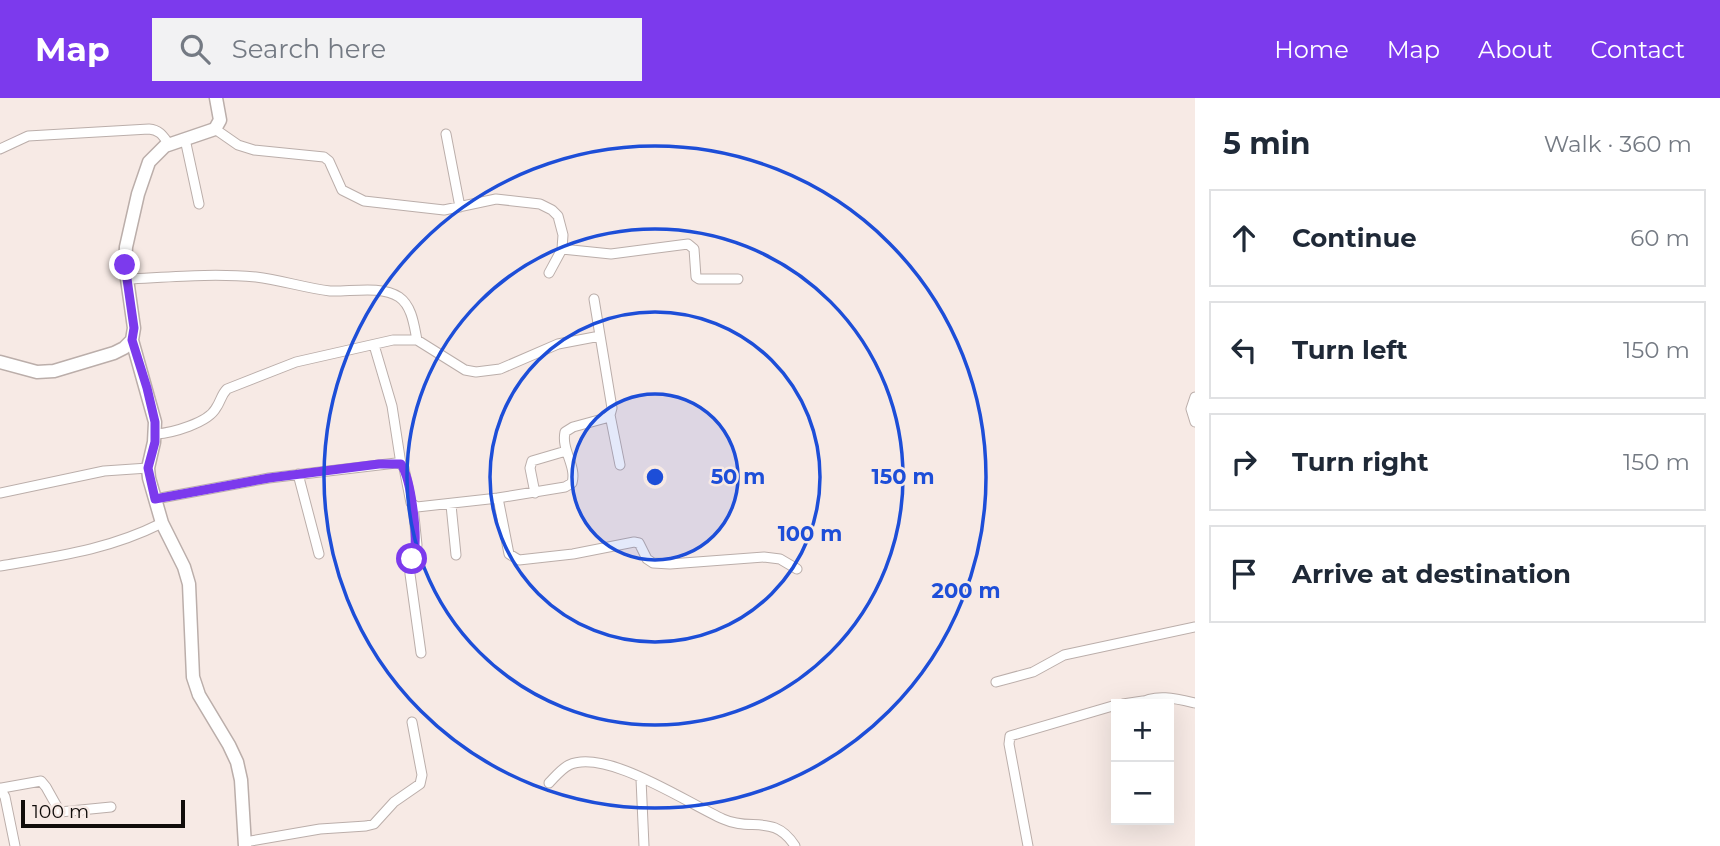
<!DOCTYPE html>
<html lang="en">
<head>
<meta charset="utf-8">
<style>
	body { margin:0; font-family:Montserrat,sans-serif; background:#f2f2f3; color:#1f2937 }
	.controls { position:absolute; right:21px; bottom:21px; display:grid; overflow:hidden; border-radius:0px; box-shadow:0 7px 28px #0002 }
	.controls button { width:63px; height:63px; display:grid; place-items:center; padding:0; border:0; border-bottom:2px solid #e0e1e3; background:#fff; color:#1f2937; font:35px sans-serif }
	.scale { position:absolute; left:21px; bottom:18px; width:164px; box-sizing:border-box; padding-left:7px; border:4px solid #100c0a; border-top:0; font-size:19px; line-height:24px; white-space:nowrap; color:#100c0a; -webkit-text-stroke:5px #f7eae5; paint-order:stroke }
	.stop { position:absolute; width:21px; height:21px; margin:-16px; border:5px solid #7c3aed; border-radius:50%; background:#fff }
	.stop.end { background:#7c3aed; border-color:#fff; box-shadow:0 2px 7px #0008 }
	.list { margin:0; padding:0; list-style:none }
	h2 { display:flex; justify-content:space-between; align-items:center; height:91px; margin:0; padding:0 28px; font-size:30px }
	h2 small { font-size:23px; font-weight:400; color:#747a83 }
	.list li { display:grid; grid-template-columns:46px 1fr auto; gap:21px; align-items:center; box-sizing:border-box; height:98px; margin:0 14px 14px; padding:0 14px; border:2px solid #e0e1e3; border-radius:0px }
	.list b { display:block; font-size:26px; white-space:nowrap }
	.list em { font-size:23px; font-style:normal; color:#747a83 }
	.icon { flex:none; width:38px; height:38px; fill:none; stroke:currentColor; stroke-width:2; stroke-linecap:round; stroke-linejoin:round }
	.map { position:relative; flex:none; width:1195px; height:748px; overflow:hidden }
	header { display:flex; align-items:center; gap:42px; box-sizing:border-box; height:98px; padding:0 35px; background:#7c3aed; color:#fff }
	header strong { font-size:33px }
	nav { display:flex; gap:38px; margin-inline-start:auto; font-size:24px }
	.search { width:490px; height:63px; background:#f2f2f3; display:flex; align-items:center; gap:18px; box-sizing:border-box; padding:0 24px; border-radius:0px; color:#747a83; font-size:26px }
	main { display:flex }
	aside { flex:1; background:#fff }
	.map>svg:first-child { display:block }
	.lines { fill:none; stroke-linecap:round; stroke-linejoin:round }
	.street-casing { stroke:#bbaeaa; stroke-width:11 }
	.secondary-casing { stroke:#bbaeaa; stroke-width:15 }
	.street { stroke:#fff; stroke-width:9 }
	.secondary { stroke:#fff; stroke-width:12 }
	.route { stroke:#7c3aed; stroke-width:9 }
	.ring { fill:none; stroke:#1d4ed8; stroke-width:3.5 }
	.centre { fill:#1d4ed8; stroke:#f7eae5; stroke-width:3.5 }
	.ring-label { font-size:21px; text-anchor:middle; font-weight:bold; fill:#1d4ed8; stroke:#f7eae5; stroke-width:5; stroke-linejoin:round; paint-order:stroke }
</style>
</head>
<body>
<header>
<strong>Map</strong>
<div class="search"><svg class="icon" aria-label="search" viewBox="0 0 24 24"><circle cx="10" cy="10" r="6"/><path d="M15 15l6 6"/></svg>Search here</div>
<nav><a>Home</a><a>Map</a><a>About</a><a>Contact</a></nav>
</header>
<main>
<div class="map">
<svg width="1195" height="748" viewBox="0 0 1195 748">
	<rect width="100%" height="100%" fill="#f7eae5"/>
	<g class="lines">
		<!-- street casing -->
		<g class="street-casing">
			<path id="street" d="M 215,31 L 238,47 L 254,52 L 324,59 L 329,63 L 342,92 L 364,103 L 444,112 L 496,101 L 540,106 L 552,112 L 558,118 L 563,137 L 562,151 L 549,175
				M 446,36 L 460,109
				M 185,41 L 199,106
				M 0,51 L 28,38 L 149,31 C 160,32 163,38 169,46
				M 562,151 L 611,156 L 688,146 L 694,151 L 696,179 L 699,181 L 738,181
				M 127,181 C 170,179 213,175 256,179 C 281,182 305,190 330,193 C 350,194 381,187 399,199 C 412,208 414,227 417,242
				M 374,247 L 392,308 L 401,366
				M 1195,299 L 1191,311 L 1195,324
				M 610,317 L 620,367
				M 156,336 C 172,335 208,325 216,310 C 221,303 221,297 227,291 L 296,264 L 393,242 L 417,242 L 465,272 L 476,274 L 500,271 L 558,246 L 600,238
				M 298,376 L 319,456
				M 0,395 L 104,373 L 148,370
				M 535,395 L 530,370 L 532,363 L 566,353
				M 498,400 L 509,456 L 519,462 L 573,456 L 634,444 L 639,445 L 647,461 L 653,465 L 670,466 L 764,459 L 780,461 L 797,471
				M 155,401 L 269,380 L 396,365 L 401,366 L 404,370 L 411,405 L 417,409 L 498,400 L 565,389 L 572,385 C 577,368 561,352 565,334 L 573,329 L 606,320 L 610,317 L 612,310 L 594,201
				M 451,407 L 456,457
				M 413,408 L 417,447 L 410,468 L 410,476 L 421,555
				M 0,468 C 59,458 108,452 162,425
				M 996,584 L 1033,574 L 1064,557 L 1195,529
				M 1123,606 L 1143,603
				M 1139,606 C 1155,595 1178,601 1195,605
				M 641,681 L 644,748
				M 549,685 C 555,679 561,671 569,667 C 606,650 687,705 723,721 C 751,734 774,715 795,748
				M 0,690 L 5,699 L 15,748
				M 2,690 L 41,683 L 46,689 L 60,714 L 111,709
				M 245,744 L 320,731 L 366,728 L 374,726 L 394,704 L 420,686 L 422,677 L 412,624
				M 1028,748 L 1009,646 L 1010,638 L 1116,607"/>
		</g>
		<!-- secondary casing -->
		<g class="secondary-casing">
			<path id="secondary" d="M 132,242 L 155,324 L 154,344 L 148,370 L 149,380 L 162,425 L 184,469 L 189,486 L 193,579 L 199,597 L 229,647 L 237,664 L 241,682 L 245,748
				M 0,264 L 37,274 L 54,273 L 114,255 L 124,250 L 132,242 L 134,230 L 125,167 L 126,149 L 138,96 L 149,64 L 165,48 L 215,31 L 220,22 L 216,0"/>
		</g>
		<!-- street -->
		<use href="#street" class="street"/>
		<!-- secondary -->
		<use href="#secondary" class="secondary"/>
	</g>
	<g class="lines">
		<!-- route -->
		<path class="route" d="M 125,167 L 134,230 L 132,242 L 147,290 L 155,324 L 155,344 L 148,370 L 155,401 L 269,380 L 379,366 L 401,366 C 411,381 420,445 412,461"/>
	</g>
	<!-- distance rings -->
	<circle cx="655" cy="379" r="83" fill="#1d4ed8" fill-opacity=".12"/>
	<g class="ring">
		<circle cx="655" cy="379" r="83"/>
		<circle cx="655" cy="379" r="165"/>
		<circle cx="655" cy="379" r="248"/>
		<circle cx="655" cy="379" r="331"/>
	</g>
	<circle cx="655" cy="379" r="10" class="centre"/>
	<g class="ring-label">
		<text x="738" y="386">50 m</text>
		<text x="903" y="386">150 m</text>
		<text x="810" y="443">100 m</text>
		<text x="966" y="500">200 m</text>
	</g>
</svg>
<div class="controls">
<button>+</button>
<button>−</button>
</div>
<div class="scale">100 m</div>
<div class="stop" style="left:412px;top:461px"></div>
<div class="stop end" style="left:125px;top:167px"></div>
</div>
<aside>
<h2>5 min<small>Walk · 360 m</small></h2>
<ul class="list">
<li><svg class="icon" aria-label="ahead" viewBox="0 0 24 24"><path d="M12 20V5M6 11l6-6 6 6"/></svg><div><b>Continue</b></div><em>60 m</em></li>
<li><svg class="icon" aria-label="left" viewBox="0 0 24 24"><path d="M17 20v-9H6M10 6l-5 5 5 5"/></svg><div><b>Turn left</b></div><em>150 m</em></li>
<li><svg class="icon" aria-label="right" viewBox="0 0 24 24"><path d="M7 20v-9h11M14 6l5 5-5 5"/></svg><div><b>Turn right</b></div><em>150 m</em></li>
<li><svg class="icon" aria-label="arrive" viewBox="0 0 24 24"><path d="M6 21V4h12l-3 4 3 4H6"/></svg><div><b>Arrive at destination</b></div></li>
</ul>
</aside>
</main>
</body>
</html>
